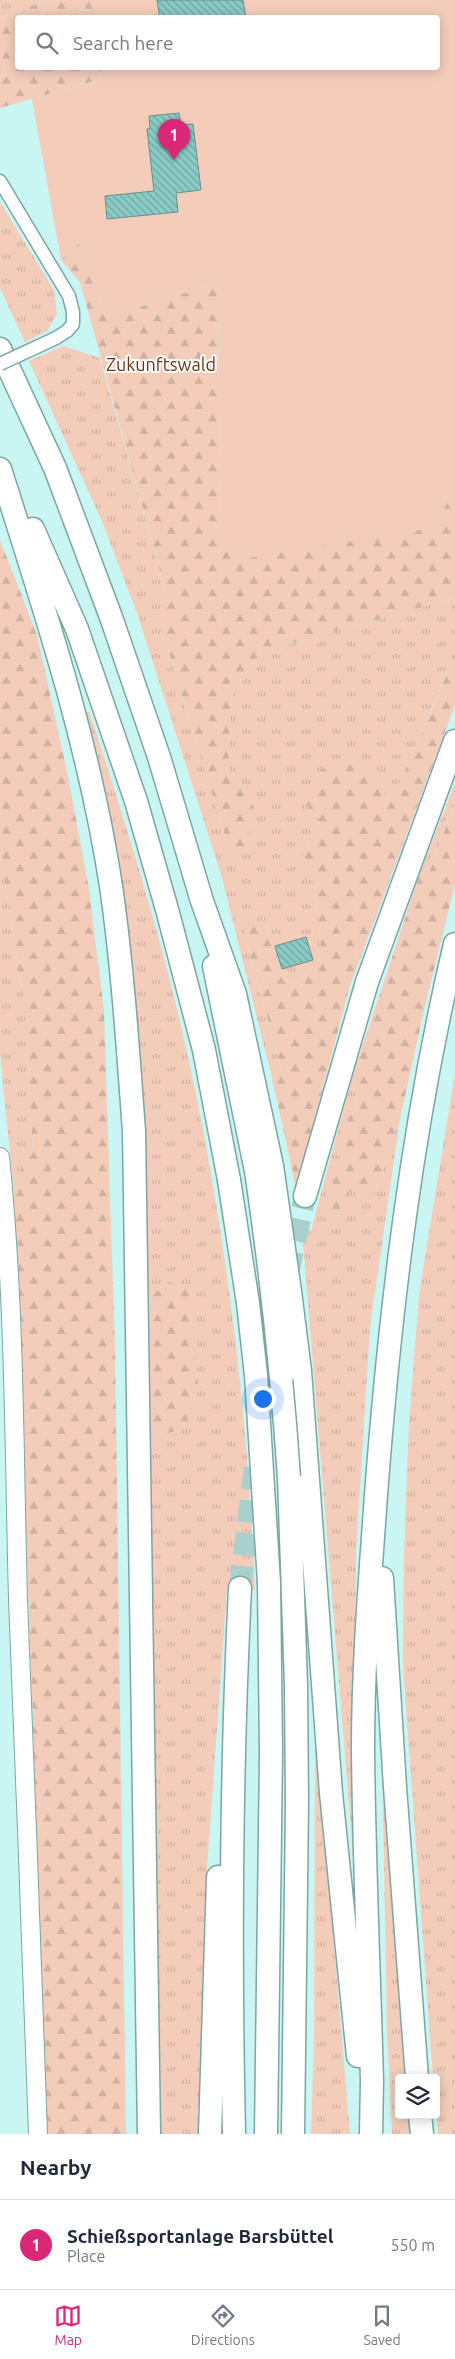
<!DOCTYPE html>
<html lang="en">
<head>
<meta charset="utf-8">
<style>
	body { margin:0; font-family:Ubuntu,sans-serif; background:#f2f2f3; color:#1f2937 }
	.controls { position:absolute; right:15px; bottom:15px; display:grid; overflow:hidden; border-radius:5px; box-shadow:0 2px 12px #0003 }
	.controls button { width:45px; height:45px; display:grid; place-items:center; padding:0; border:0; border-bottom:1px solid #e0e1e3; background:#fff; color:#1f2937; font:25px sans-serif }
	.you { position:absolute; left:262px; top:1398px; width:18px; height:18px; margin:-12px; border:4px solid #fff; border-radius:50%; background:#1a73e8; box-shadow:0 0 0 8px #1a73e833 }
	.badge { display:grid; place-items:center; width:32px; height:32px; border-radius:50%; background:#db2777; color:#fff; font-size:16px; font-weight:700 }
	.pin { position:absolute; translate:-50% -41px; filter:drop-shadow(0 1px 2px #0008) }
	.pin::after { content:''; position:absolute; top:26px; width:18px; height:15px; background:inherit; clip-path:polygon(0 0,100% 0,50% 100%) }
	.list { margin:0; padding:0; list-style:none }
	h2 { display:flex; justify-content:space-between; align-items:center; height:65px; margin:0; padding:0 20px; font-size:21px }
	h2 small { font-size:16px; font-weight:400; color:#747a83 }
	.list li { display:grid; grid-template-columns:32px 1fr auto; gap:15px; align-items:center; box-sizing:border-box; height:90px; padding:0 20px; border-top:1px solid #e0e1e3 }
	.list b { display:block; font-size:19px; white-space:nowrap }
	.list p { margin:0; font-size:16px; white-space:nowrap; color:#747a83 }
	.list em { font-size:16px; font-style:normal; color:#747a83 }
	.icon { flex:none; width:28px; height:28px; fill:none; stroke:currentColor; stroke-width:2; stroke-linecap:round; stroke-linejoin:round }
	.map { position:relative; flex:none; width:455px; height:2134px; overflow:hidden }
	.search { position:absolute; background:#fff; box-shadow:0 2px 12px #0003; left:15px; right:15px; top:15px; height:55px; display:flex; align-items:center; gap:12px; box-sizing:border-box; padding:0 18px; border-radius:5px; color:#747a83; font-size:19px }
	.sheet { height:155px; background:#fff }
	nav { display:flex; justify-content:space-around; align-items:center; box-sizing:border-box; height:70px; border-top:1px solid #e0e1e3; background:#fff; font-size:14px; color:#747a83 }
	nav a { display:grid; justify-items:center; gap:2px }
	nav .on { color:#db2777 }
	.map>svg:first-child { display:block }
	.grass { fill:url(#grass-tufts) }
	.forest { fill:url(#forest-firs) }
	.pitch { fill:#f3ccba }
	.building { fill:url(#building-back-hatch); stroke:#66918d }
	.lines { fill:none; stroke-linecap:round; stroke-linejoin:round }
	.highway-tunnel { stroke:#a8d0cc; stroke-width:22; stroke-dasharray:22 11; stroke-linecap:butt }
	.street-casing { stroke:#7ba6a3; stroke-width:15 }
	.secondary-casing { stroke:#7ba6a3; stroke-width:20 }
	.highway-casing { stroke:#7ba6a3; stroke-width:25 }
	.street { stroke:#fff; stroke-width:12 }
	.secondary { stroke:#fff; stroke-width:18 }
	.highway { stroke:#fff; stroke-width:22 }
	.street-bridge-casing { stroke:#7ba6a3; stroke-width:15; stroke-linecap:butt }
	.highway-bridge-casing { stroke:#7ba6a3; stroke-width:25; stroke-linecap:butt }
	.street-bridge { stroke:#fff; stroke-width:12 }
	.highway-bridge { stroke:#fff; stroke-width:22 }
	.labels { text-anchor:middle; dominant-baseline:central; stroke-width:4; stroke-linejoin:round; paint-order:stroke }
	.park-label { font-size:18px; fill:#703312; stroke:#fff }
</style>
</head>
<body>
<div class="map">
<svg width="455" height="2134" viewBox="0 0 455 2134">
	<defs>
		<pattern id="grass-tufts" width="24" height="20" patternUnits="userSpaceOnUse" patternTransform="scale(1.25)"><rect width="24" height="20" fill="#f3ccba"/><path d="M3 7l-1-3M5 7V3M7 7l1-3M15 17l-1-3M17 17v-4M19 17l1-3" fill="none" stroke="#d0b0a0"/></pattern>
		<pattern id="forest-firs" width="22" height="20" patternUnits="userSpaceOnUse" patternTransform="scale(1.25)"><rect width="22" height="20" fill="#f3ccba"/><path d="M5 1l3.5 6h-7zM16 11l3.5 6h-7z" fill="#d0b0a0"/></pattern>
		<pattern id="building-back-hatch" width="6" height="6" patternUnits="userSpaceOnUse" patternTransform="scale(1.25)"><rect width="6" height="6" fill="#8acbc6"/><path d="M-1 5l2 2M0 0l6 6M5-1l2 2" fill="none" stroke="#71a6a2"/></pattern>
	</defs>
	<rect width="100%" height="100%" fill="#c9f6f2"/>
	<!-- grass -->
	<path class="grass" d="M 0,0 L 47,0 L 0,19 Z
		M 0,202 L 54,290 L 57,314 L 47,331 L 25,342 L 0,288 Z
		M 63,346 L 100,358 L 167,596 L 167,646 L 234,865 L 254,807 L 228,766 L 232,697 L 261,652 L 455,598 L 455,674 L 447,672 L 391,803 L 319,820 L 302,858 L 315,891 L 322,957 L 297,984 L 282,979 L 264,919 L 244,931 L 281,1070 L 273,1082 L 221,874 L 137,613 L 102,521 L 29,361 Z
		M 89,711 C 129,833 167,955 193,1080 C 228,1247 248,1419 255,1590 L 227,1587 L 205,1898 L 198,2134 L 159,2134 L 150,1437 L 186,1429 L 167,1282 L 148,1299 L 84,714 Z
		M 455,783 L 455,802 L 428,876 L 419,876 Z
		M 0,851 L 25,1008 L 33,1151 L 13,1183 L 0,1054 Z
		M 455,1073 L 455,2134 L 438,2134 L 436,2078 L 433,2078 L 403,1667 L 404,1554 L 409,1424 L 419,1295 Z
		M 352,1078 L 357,1102 L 347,1122 L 334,1222 L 351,1190 L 373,1198 L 400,1119 L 370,1327 L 356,1551 L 353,1853 L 302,1230 L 311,1231 Z
		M 315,1720 L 350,2134 L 311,2134 L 314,2038 Z
		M 382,1755 L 406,2078 L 399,2078 L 399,2115 L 409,2115 L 411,2134 L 392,2134 L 387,2029 Z"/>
	<!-- forest -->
	<path class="forest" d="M 47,0 L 94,0 L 96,17 L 18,18 L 18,68 L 100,68 L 101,79 L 0,108 L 0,19 Z
		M 79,243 L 106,317 L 218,283 L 220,530 L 433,528 L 455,488 L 455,598 L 261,652 L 232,697 L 228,766 L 254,807 L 248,843 L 234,865 L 167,646 L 167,596 L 80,282 L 61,260 Z
		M 0,540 L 37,635 L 68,776 L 89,889 L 104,1010 L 115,1349 L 126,2134 L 45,2134 L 33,1721 L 13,1183 L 33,1151 L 25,1008 L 0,851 Z
		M 448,671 L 455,674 L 455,705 L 350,986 L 296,1188 L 273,1082 L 281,1069 L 244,931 L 264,919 L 282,979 L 297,984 L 322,957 L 315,891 L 302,858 L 319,820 L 302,799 L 317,791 L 317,770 L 365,762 L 391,803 Z
		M 455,802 L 455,884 L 425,1006 L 400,1119 L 373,1199 L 351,1190 L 334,1222 L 325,1220 L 347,1122 L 357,1102 L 352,1078 L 419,876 L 428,876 Z
		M 167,1282 L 190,1288 L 198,1382 L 186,1429 L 150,1437 L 148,1299 Z"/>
	<!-- pitch -->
	<path class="pitch" d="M 94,0 L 455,0 L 455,488 L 433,528 L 244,559 L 220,531 L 218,283 L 106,317 L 79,243 L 61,260 L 32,99 L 101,79 L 100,68 L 438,68 L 438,18 L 96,17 Z"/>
	<!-- building -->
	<path class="building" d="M 157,0 L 243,0 L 246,18 L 160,18 Z
		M 179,113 L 181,125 L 193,124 L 201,190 L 176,193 L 178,212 L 107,219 L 105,196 L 154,191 L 147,129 L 150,129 L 149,116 Z
		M 306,937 L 313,960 L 282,969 L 275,946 Z"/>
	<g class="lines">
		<!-- highway-tunnel -->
		<path class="highway-tunnel" d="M 288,1273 L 305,1196
			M 263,1413 L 274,1343
			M 240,1588 L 256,1460"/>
		<!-- street casing -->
		<g class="street-casing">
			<path id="street" d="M 0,181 L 69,296 L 73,312 L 73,324 L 67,331 L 56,338"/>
		</g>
		<!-- secondary casing -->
		<g class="secondary-casing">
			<path id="secondary" d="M 0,1157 C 15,1303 14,1452 18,1599 C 24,1777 33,1956 38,2134"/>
		</g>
		<!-- highway casing -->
		<g class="highway-casing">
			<path id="highway" d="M 0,349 L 55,468 L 111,617 L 159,757 L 202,901 L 235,994 L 272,1166
				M 0,469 C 44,607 91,749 112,893 C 123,972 128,1051 134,1131 L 149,2134
				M 33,529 L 77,629 L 136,801 L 168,913 L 204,1050 L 229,1180
				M 214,966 L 256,1171
				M 305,1196 L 367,982 L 455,741
				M 300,1371 L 331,1793 L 358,2056
				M 289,1477 L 296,1685 L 297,1803 L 293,2134
				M 382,1578 L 395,1787 L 417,2078
				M 420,2115 L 422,2134
				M 210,2134 L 218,1877
				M 234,2134 C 230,1952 231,1770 240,1588
				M 266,2134 L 271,1753 L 269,1583
				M 371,2134 L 372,2081 C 369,1970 364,1859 363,1748 C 363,1664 370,1580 376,1495 C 390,1310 412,1125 455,944"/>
		</g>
		<!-- street -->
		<use href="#street" class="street"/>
		<!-- secondary -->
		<use href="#secondary" class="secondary"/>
		<!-- highway -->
		<use href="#highway" class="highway"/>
		<!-- street-bridge casing -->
		<g class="street-bridge-casing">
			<path id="street-bridge" d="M 0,364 L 56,338"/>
		</g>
		<!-- highway-bridge casing -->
		<g class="highway-bridge-casing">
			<path id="highway-bridge" d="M 272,1166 L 290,1291 L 300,1371
				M 256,1171 C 271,1273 282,1374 289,1477
				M 229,1180 L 248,1303 L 256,1375 L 269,1583"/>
		</g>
		<!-- street-bridge -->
		<use href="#street-bridge" class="street-bridge"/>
		<!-- highway-bridge -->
		<use href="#highway-bridge" class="highway-bridge"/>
	</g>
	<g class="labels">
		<!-- park labels -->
		<g class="park-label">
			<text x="161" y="364">Zukunftswald</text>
		</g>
	</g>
</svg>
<div class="controls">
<button><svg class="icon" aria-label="layers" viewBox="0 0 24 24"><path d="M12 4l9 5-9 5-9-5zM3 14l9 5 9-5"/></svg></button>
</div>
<div class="you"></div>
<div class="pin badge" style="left:174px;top:160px">1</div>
<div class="search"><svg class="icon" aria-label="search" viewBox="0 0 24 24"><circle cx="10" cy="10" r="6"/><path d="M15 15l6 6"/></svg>Search here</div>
</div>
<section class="sheet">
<h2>Nearby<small></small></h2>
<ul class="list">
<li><span class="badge">1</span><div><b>Schießsportanlage Barsbüttel</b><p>Place</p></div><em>550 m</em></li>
</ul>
</section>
<nav>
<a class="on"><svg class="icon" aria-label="map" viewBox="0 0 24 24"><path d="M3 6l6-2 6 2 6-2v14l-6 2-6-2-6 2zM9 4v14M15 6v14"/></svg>Map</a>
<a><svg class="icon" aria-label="directions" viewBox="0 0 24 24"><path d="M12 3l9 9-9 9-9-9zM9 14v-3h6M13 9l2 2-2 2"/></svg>Directions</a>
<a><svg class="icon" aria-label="saved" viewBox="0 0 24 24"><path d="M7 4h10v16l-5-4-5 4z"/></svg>Saved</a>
</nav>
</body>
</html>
